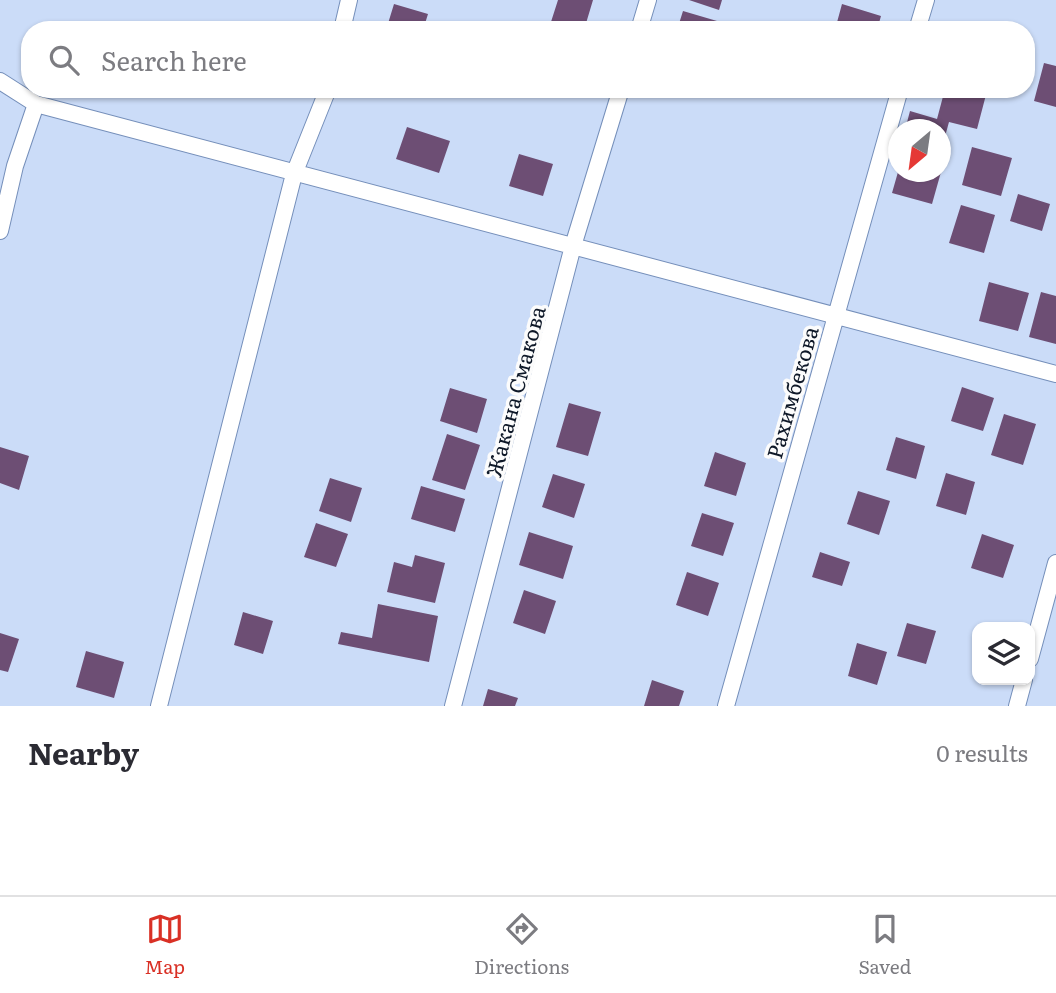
<!DOCTYPE html>
<html lang="en">
<head>
<meta charset="utf-8">
<style>
	body { margin:0; font-family:Literata,serif; background:#f2f2f3; color:#2b2b33 }
	.controls { position:absolute; right:21px; bottom:21px; display:grid; overflow:hidden; border-radius:14px; box-shadow:0 2px 5px #0004 }
	.controls button { width:63px; height:63px; display:grid; place-items:center; padding:0; border:0; border-bottom:2px solid #e1e1e2; background:#fff; color:#2b2b33; font:35px sans-serif }
	.compass { position:absolute; left:888px; top:119px; width:63px; height:63px; border-radius:50%; background:#fff; box-shadow:0 2px 5px #0004; rotate:209deg }
	.list { margin:0; padding:0; list-style:none }
	h2 { display:flex; justify-content:space-between; align-items:center; height:91px; margin:0; padding:0 28px; font-size:30px }
	h2 small { font-size:23px; font-weight:400; color:#7c7c81 }
	.icon { flex:none; width:38px; height:38px; fill:none; stroke:currentColor; stroke-width:2; stroke-linecap:round; stroke-linejoin:round }
	.map { position:relative; flex:none; width:1056px; height:706px; overflow:hidden }
	.search { position:absolute; background:#fff; box-shadow:0 2px 5px #0004; left:21px; right:21px; top:21px; height:77px; display:flex; align-items:center; gap:18px; box-sizing:border-box; padding:0 24px; border-radius:28px; color:#7c7c81; font-size:26px }
	.sheet { height:189px; background:#fff }
	nav { display:flex; justify-content:space-around; align-items:center; box-sizing:border-box; height:98px; border-top:2px solid #e1e1e2; background:#fff; font-size:19px; color:#7c7c81 }
	nav a { display:grid; justify-items:center; gap:4px }
	nav .on { color:#d93025 }
	.map>svg:first-child { display:block }
	.building { fill:#6d4e74 }
	.lines { fill:none; stroke-linecap:round; stroke-linejoin:round }
	.minor-casing { stroke:#758fba; stroke-width:18 }
	.minor { stroke:#fff; stroke-width:16 }
	.labels { text-anchor:middle; dominant-baseline:central; stroke-width:7; stroke-linejoin:round; paint-order:stroke }
	.street-label { font-size:21px; fill:#0e1828; stroke:#fcfcfc }
</style>
</head>
<body>
<div class="map">
<svg width="1056" height="706" viewBox="0 0 1056 706">
	<rect width="100%" height="100%" fill="#cbdcf8"/>
	<!-- building -->
	<path class="building" d="M 558,0 L 593,0 L 584,30 L 565,30 L 550,25 Z
		M 689,0 L 722,0 L 719,10 Z
		M 394,4 L 428,14 L 423,30 L 386,30 Z
		M 842,4 L 881,16 L 877,30 L 849,30 L 836,26 Z
		M 683,11 L 717,21 L 714,30 L 677,30 Z
		M 1044,63 L 1056,66 L 1056,107 L 1034,101 Z
		M 945,89 L 987,91 L 977,129 L 949,122 L 941,151 L 940,130 L 905,130 L 910,111 L 937,119 Z
		M 407,127 L 450,141 L 439,173 L 396,159 Z
		M 972,147 L 1012,158 L 1001,196 L 962,185 Z
		M 519,154 L 553,164 L 543,196 L 509,186 Z
		M 898,172 L 941,172 L 932,204 L 892,193 Z
		M 1018,194 L 1050,204 L 1042,231 L 1010,221 Z
		M 961,205 L 995,215 L 984,253 L 949,243 Z
		M 989,282 L 1029,293 L 1018,331 L 979,321 Z
		M 1041,292 L 1056,296 L 1056,344 L 1029,337 Z
		M 962,387 L 994,398 L 983,431 L 951,421 Z
		M 450,388 L 487,399 L 477,433 L 440,421 Z
		M 569,403 L 601,412 L 588,456 L 556,447 Z
		M 1004,414 L 1036,424 L 1023,465 L 991,455 Z
		M 447,434 L 480,445 L 465,490 L 432,480 Z
		M 896,437 L 925,446 L 916,479 L 886,470 Z
		M 0,447 L 29,456 L 19,490 L 0,483 Z
		M 715,452 L 746,463 L 736,496 L 704,486 Z
		M 946,473 L 975,482 L 966,515 L 936,506 Z
		M 553,474 L 585,484 L 574,518 L 542,507 Z
		M 330,478 L 362,488 L 351,522 L 319,511 Z
		M 421,486 L 465,499 L 455,532 L 411,519 Z
		M 858,491 L 890,501 L 879,535 L 847,524 Z
		M 702,513 L 734,523 L 723,556 L 691,546 Z
		M 316,523 L 348,534 L 336,567 L 304,557 Z
		M 529,532 L 573,546 L 563,579 L 519,565 Z
		M 982,534 L 1014,545 L 1003,578 L 971,568 Z
		M 820,552 L 850,562 L 842,586 L 812,577 Z
		M 415,555 L 445,563 L 435,603 L 387,592 L 394,562 L 412,567 Z
		M 687,572 L 719,583 L 708,616 L 676,605 Z
		M 524,590 L 556,601 L 545,634 L 513,623 Z
		M 378,604 L 438,616 L 429,662 L 338,644 L 341,632 L 372,638 Z
		M 243,612 L 273,621 L 263,654 L 234,645 Z
		M 907,623 L 936,631 L 926,664 L 897,656 Z
		M 0,633 L 19,639 L 8,672 L 0,670 Z
		M 857,643 L 887,652 L 877,685 L 848,676 Z
		M 86,651 L 124,662 L 114,698 L 76,687 Z
		M 652,680 L 684,691 L 679,706 L 644,706 Z
		M 488,689 L 518,698 L 515,706 L 483,706 Z"/>
	<g class="lines">
		<!-- minor casing -->
		<g class="minor-casing">
			<path id="minor" d="M 342,30 L 349,0
				M 639,30 L 648,0
				M 917,30 L 926,0
				M 0,81 L 36,104 L 15,166 L 0,231
				M 36,104 L 1056,374
				M 1030,659 L 1056,563
				M 159,706 L 294,174 L 328,89
				M 453,706 L 573,246 L 621,89
				M 726,706 L 900,89
				M 1017,706 L 1024,680"/>
		</g>
		<!-- minor -->
		<use href="#minor" class="minor"/>
	</g>
	<g class="labels">
		<!-- street labels -->
		<g class="street-label">
			<text transform="translate(514 391) rotate(-75)">Жакана Смакова</text>
			<text transform="translate(791 392) rotate(-74)">Рахимбекова</text>
		</g>
	</g>
</svg>
<div class="controls">
<button><svg class="icon" aria-label="layers" viewBox="0 0 24 24"><path d="M12 4l9 5-9 5-9-5zM3 14l9 5 9-5"/></svg></button>
</div>
<svg class="compass" viewBox="-18 -18 36 36"><path d="M0-13l5 13h-10z" fill="#e53935"/><path d="M0 13l5-13h-10z" fill="#7c7c81"/></svg>
<div class="search"><svg class="icon" aria-label="search" viewBox="0 0 24 24"><circle cx="10" cy="10" r="6"/><path d="M15 15l6 6"/></svg>Search here</div>
</div>
<section class="sheet">
<h2>Nearby<small>0 results</small></h2>
<ul class="list">
</ul>
</section>
<nav>
<a class="on"><svg class="icon" aria-label="map" viewBox="0 0 24 24"><path d="M3 6l6-2 6 2 6-2v14l-6 2-6-2-6 2zM9 4v14M15 6v14"/></svg>Map</a>
<a><svg class="icon" aria-label="directions" viewBox="0 0 24 24"><path d="M12 3l9 9-9 9-9-9zM9 14v-3h6M13 9l2 2-2 2"/></svg>Directions</a>
<a><svg class="icon" aria-label="saved" viewBox="0 0 24 24"><path d="M7 4h10v16l-5-4-5 4z"/></svg>Saved</a>
</nav>
</body>
</html>
